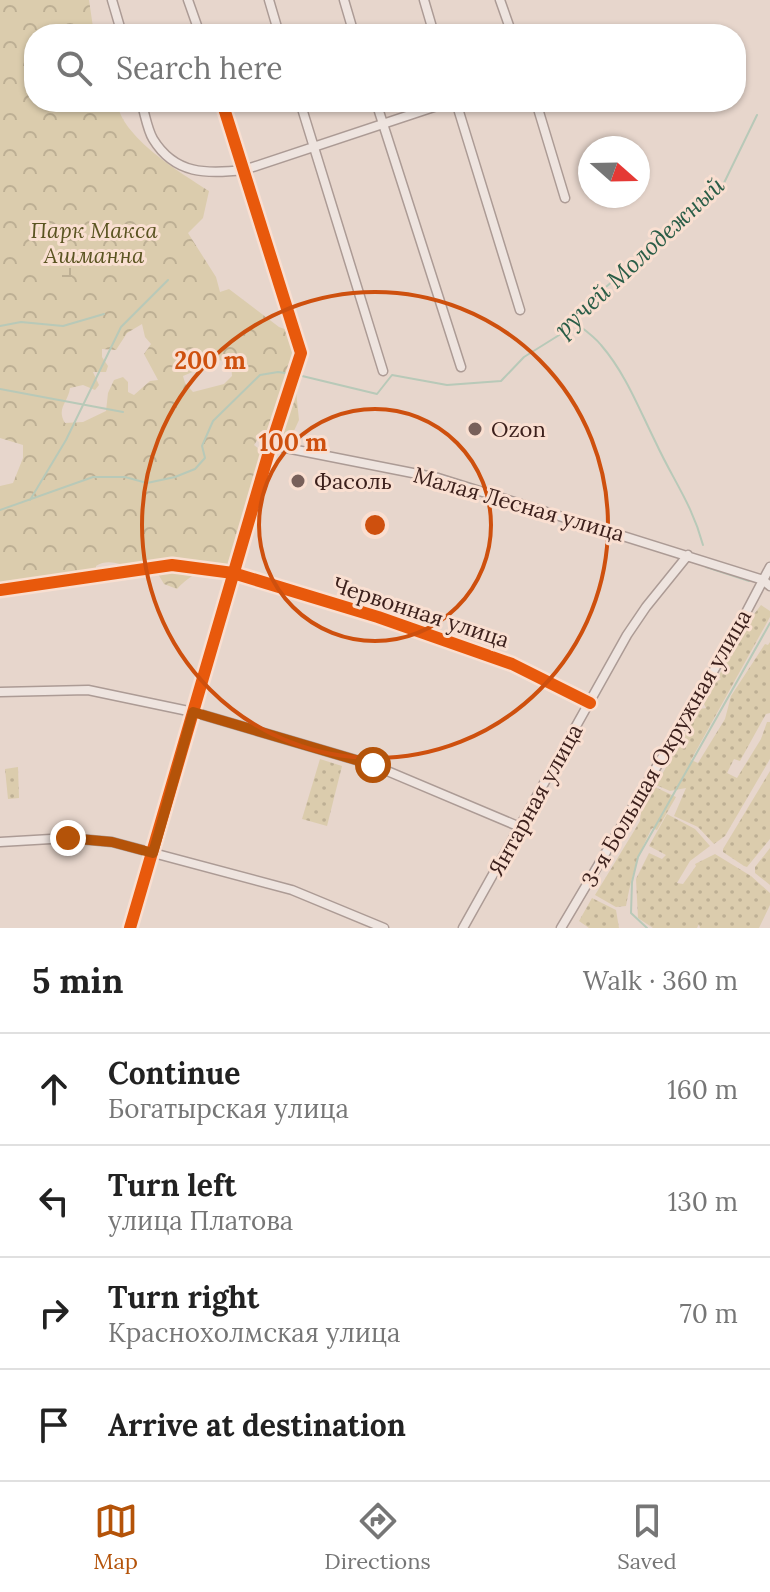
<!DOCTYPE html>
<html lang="en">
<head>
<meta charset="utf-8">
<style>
	body { margin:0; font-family:Lora,serif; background:#f6f6f6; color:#222 }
	.compass { position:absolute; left:578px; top:136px; width:72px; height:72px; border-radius:50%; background:#fff; box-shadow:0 2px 6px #0004; rotate:110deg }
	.stop { position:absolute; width:24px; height:24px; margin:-18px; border:6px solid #b45309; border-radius:50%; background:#fff }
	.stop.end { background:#b45309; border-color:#fff; box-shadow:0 2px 8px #0008 }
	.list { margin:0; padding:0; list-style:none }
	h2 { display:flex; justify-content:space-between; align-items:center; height:104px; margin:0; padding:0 32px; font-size:34px }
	h2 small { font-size:26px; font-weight:400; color:#767676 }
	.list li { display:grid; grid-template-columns:52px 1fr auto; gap:24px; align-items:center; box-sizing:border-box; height:112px; padding:0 32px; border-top:2px solid #e0e0e0 }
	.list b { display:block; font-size:30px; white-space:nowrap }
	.list p { margin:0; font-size:26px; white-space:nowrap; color:#767676 }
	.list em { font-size:26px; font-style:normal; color:#767676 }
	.icon { flex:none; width:44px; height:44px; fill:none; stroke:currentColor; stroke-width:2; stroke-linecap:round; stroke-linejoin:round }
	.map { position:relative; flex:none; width:770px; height:928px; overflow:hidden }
	.search { position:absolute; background:#fff; box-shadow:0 2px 6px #0004; left:24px; right:24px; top:24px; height:88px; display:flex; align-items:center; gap:20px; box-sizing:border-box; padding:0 28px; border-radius:32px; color:#767676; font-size:30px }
	.sheet { height:552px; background:#fff }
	nav { display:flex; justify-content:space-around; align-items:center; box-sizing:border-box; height:112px; border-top:2px solid #e0e0e0; background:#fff; font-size:22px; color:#767676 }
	nav a { display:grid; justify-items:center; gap:4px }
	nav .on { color:#b45309 }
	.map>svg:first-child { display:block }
	.forest { fill:url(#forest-crowns); fill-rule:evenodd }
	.wetland { fill:url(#wetland-marsh) }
	.garden { fill:url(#garden-dots) }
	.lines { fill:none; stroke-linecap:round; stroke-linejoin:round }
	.stream { stroke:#b8c9b8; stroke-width:2 }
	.minor-casing { stroke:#ac9b95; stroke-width:11 }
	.minor { stroke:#eee4df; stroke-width:8 }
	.cycleway-casing { stroke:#f9dfd1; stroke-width:17 }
	.cycleway { stroke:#e8590c; stroke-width:12 }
	.route { stroke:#b45309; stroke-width:10 }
	.ring { fill:none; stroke:#ce500e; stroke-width:4 }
	.poi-dot { fill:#78605a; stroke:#f9dfd1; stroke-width:3 }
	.labels { text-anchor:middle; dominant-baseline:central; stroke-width:6; stroke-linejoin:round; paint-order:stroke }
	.park-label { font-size:22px; font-style:italic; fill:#5a5421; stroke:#f9dfd1 }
	.poi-label { font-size:22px; fill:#3c201c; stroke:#f9dfd1; text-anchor:start }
	.street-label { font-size:22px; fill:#3c201c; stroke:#f9dfd1 }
	.water-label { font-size:24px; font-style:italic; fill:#2a5d47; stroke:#f9dfd1 }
	.centre { fill:#ce500e; stroke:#f9dfd1; stroke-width:4 }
	.ring-label { font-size:24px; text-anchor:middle; font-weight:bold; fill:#ce500e; stroke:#f9dfd1; stroke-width:6; stroke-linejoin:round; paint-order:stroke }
</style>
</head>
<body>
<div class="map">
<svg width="770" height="928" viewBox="0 0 770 928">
	<defs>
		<pattern id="forest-crowns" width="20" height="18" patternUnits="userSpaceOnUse" patternTransform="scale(2)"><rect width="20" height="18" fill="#dbccad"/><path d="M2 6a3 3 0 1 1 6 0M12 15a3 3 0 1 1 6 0" fill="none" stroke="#bdaf94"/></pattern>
		<pattern id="wetland-marsh" width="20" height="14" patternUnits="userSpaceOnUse" patternTransform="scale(2)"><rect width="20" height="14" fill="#dbccad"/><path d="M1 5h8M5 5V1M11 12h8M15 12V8" fill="none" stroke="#bdaf94"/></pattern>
		<pattern id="garden-dots" width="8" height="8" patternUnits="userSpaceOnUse" patternTransform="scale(2)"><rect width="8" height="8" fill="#dbccad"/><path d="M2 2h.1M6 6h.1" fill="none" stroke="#bdaf94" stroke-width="1.8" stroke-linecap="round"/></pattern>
	</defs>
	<rect width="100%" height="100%" fill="#e7d6cc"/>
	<!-- forest -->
	<path class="forest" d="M 0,0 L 89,0 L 94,34 L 34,34 L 34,102 L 117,102 C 121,137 181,173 209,191 L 203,218 L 188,233 L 216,277 L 220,292 L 229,289 L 279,327 L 290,331 L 299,420 L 293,433 L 284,442 L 258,439 L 254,445 L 264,453 L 231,563 C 224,566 219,565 212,567 C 199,570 186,579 177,589 L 164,584 L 158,574 C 134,575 115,554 96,566 L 97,579 L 47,586 L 0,597 L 0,486 L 13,483 L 23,458 L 23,445 L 0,438 ZM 142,324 L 145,337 L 151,344 L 144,354 L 158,380 L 150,381 L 134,395 L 128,392 L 128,382 L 123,377 L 114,380 L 108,393 L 106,411 L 83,422 L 65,423 C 56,408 68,403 70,388 L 83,385 L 95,390 L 99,385 L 93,372 L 106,372 L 108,366 L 102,357 L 102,349 L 116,350 L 127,333 ZM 231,360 L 232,376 L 224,384 L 193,392 L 185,383 L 183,376 L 195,371 L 207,361 Z"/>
	<!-- wetland -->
	<path class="wetland" d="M 56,255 L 71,267 L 72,278 L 62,284 L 50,281 L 46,263 Z"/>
	<!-- garden -->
	<path class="garden" d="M 761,605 L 770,611 L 770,617 L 691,760 L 698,763 L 725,719 L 731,696 L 765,644 L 768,645 L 770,642 L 770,713 L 766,714 L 740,761 L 734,759 L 727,773 L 737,778 L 761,739 L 767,722 L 770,722 L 770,759 L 725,836 L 714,844 L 698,827 L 674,816 L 686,788 L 670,791 L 656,785 L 699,709 L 706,708 L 704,704 L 714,683 L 721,679 L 718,677 L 736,644 L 736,638 Z
		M 320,759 L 342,766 L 327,826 L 302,819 Z
		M 18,767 L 19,798 L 8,799 L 5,769 Z
		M 770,771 L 770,839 L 747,867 L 744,866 L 723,852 L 723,849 Z
		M 655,787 L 676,797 L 657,830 L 652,828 C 638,854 631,878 626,906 L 616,907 L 595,895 L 631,836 L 640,821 L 641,810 Z
		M 667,814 L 695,829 L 710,846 L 690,861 L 677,883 L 683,884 L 696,866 L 695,864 L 715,854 L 751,876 L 770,893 L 770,905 L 759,928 L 700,928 L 699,924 L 697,928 L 653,928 L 638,918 L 636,879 L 649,853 L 662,859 L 666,855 L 649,846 Z
		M 770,848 L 770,885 L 755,873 L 755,867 Z
		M 592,898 L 616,910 L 619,928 L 589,928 L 579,921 Z"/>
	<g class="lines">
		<!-- stream -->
		<path class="stream" d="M 573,321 C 582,328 594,336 601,345 C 626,374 639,409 656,443 C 673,480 692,504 703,545
			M 0,326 L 21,322 L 63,326 L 104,314
			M 298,375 L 377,394 L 392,375 L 447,385 L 501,381 L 524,357 L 564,332 L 583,307 L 723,185 L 757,115
			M 0,389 L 123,412
			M 30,500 L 66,440 L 121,327 L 168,280
			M 0,510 L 93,477 L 125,477 L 147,483 L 175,477 L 195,469 L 205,458 L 202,446 L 213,421 L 260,375 L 278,372 L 292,374
			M 706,567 L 749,581
			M 647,928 L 631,913 L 632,882 L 638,857 L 770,623"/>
		<!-- minor casing -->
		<g class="minor-casing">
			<path id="minor" d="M 112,0 L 122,34
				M 188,0 L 200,34
				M 269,0 L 279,34
				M 344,0 L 354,34
				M 424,0 L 434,34
				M 500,0 L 512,34
				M 141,102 C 145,113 147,129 153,139 C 175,175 207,174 244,170 L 449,102
				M 300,102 L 383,371
				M 376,102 L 461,367
				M 456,102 L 520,310
				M 536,102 L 565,198
				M 271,445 L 438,478 L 763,580 L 770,586
				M 0,590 L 172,565 L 233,573 L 378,617 L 512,664 L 590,703
				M 0,692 L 88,690 L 193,712 L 373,765 L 520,827
				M 0,842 L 68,838 L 112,842 L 292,890 L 384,928
				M 130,928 L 271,445 L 301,353 L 222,102
				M 463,928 L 627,635 L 646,607 L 688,555
				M 561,928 L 730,643 L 770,567"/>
		</g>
		<!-- minor -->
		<use href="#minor" class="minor"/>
		<!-- cycleway casing -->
		<g class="cycleway-casing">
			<path id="cycleway" d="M 0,590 L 172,565 L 233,573 L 378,617 L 512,664 L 590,703
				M 130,928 L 271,445 L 301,353 L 222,102"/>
		</g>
		<!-- cycleway -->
		<use href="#cycleway" class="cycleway"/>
	</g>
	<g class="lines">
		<!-- route -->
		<path class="route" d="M 68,838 L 112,842 L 153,853 L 193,712 L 373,765"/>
	</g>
	<!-- distance rings -->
	<g class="ring">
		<circle cx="375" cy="525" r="116"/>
		<circle cx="375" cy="525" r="233"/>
	</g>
	<!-- markers -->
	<g class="poi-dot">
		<circle cx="475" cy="429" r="8"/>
		<circle cx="298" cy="481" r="8"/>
	</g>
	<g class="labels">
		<!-- park labels -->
		<g class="park-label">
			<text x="94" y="230">Парк Макса<tspan x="94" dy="25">Ашманна</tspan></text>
		</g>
		<!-- poi labels -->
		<g class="poi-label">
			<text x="491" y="429">Ozon</text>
			<text x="314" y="481">Фасоль</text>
		</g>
		<!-- street labels -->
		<g class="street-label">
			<text transform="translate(519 504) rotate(16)">Малая Лесная улица</text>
			<text transform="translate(421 612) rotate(18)">Червонная улица</text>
			<text transform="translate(666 748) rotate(-60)">3-я Большая Окружная улица</text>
			<text transform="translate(535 800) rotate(-61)">Янтарная улица</text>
		</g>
		<!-- water labels -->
		<g class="water-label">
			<text transform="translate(639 257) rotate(-43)">ручей Молодежный</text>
		</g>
	</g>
	<circle cx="375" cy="525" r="12" class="centre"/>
	<g class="ring-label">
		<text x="210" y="369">200 m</text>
		<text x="293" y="451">100 m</text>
	</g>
</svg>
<svg class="compass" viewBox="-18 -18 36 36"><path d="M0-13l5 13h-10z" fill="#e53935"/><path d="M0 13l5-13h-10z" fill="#767676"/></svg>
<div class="stop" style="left:373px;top:765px"></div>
<div class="stop end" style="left:68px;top:838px"></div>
<div class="search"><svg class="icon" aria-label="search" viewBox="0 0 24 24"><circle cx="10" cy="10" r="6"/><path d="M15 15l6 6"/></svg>Search here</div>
</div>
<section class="sheet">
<h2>5 min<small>Walk · 360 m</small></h2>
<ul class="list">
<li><svg class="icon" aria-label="ahead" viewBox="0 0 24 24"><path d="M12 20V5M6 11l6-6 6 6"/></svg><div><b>Continue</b><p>Богатырская улица</p></div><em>160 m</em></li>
<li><svg class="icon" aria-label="left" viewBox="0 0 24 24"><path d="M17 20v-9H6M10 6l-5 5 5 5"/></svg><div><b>Turn left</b><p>улица Платова</p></div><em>130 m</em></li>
<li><svg class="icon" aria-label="right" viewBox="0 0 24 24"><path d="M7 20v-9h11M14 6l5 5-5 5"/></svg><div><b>Turn right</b><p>Краснохолмская улица</p></div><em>70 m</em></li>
<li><svg class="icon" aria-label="arrive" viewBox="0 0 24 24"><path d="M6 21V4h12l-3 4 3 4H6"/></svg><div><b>Arrive at destination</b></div></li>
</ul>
</section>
<nav>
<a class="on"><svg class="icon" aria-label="map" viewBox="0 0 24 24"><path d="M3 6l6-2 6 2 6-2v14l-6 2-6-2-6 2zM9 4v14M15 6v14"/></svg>Map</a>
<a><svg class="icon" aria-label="directions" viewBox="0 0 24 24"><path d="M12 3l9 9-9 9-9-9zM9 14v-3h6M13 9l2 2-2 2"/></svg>Directions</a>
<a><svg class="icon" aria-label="saved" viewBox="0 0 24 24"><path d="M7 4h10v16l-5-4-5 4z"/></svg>Saved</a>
</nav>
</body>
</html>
